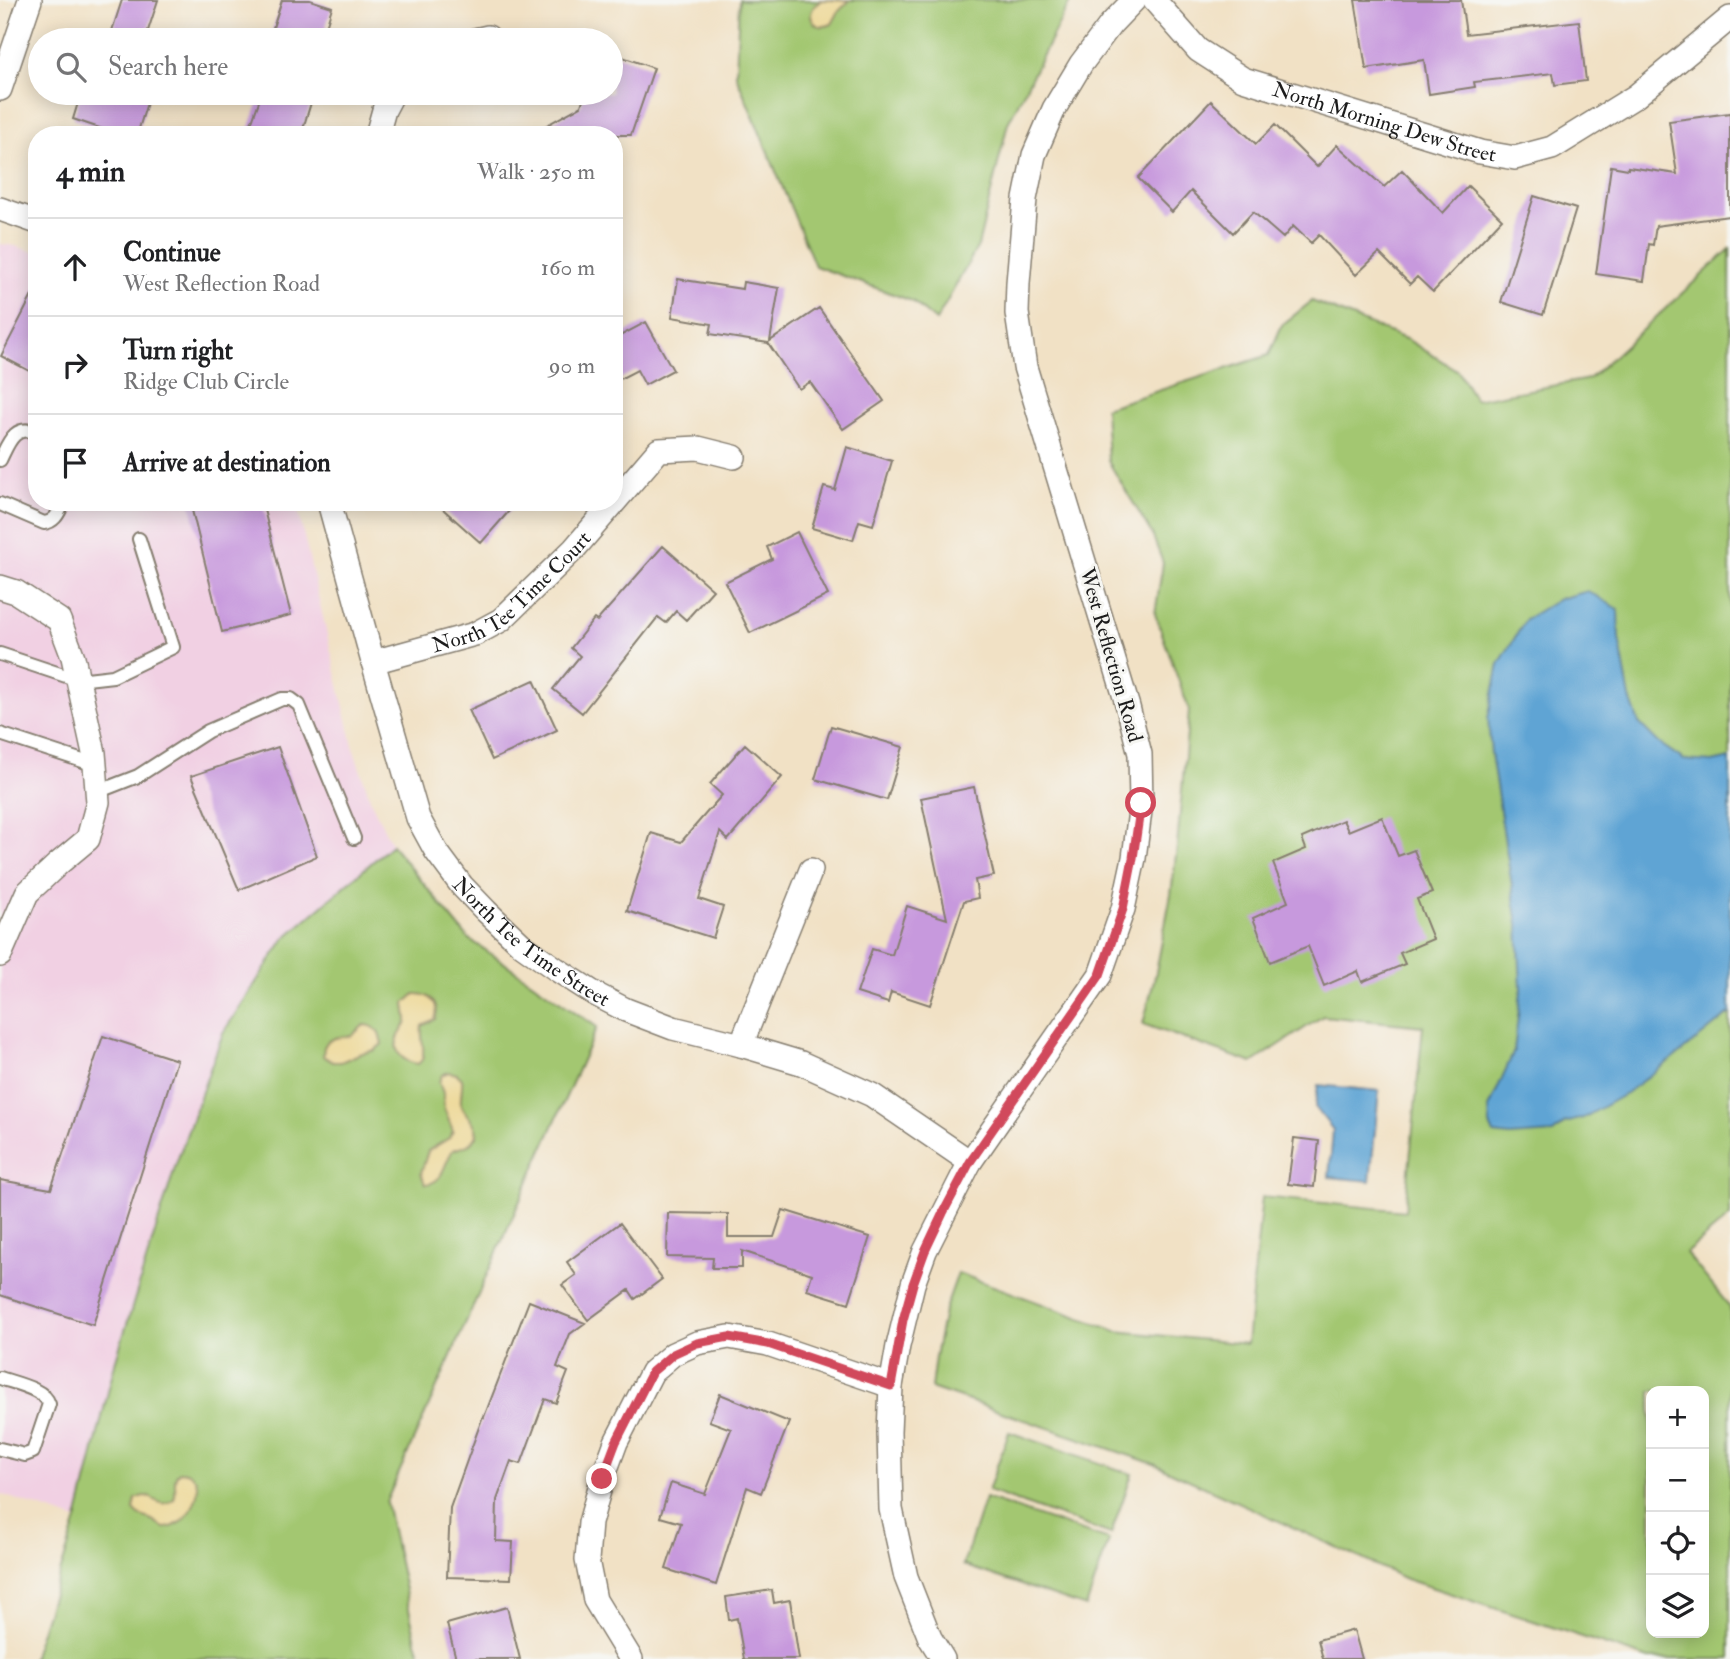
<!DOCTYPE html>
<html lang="en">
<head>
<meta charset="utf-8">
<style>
	body { margin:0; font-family:"IM FELL Double Pica",serif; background:#f2f2f2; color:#202124 }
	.controls { position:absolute; right:21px; bottom:21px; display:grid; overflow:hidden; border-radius:14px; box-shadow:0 4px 18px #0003 }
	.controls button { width:63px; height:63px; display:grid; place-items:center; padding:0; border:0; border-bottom:2px solid #e0e0e0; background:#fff; color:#202124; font:35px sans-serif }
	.stop { position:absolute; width:21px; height:21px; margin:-16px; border:5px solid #d1495b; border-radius:50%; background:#fff }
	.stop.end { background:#d1495b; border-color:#fff; box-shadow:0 2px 7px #0008 }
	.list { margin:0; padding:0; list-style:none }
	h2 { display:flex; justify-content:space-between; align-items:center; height:91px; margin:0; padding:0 28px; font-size:30px }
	h2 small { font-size:23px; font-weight:400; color:#757577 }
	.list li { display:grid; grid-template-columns:46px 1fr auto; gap:21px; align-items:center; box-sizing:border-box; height:98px; padding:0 28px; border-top:2px solid #e0e0e0 }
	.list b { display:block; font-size:26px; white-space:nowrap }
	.list p { margin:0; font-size:23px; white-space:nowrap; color:#757577 }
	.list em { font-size:23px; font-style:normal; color:#757577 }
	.icon { flex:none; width:38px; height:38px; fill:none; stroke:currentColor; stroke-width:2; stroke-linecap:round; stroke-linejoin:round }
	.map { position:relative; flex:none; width:1730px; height:1659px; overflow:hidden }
	.search { position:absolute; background:#fff; box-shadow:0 4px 18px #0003; left:28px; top:28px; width:595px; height:77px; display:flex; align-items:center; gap:18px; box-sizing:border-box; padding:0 24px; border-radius:38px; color:#757577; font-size:26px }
	.panel { position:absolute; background:#fff; box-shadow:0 4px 18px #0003; left:28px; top:126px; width:595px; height:385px; border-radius:28px }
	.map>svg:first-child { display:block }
	.built { fill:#f1d0e3 }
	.green { fill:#a3c771; stroke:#607246; stroke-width:2; fill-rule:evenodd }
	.sand { fill:#eeda9e; stroke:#857b5d; stroke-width:2 }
	.water { fill:#5ea4d4; stroke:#3d6078; stroke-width:2 }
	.building { fill:#c799dd }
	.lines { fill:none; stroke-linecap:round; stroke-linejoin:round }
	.service-casing { stroke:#867e70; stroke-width:16 }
	.minor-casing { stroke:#867e70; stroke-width:26 }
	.service { stroke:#fff; stroke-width:12 }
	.minor { stroke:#fff; stroke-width:23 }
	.route { stroke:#d1495b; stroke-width:9 }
	.labels { text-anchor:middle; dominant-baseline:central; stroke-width:6; stroke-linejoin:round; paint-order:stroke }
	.street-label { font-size:21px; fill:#1c1c1c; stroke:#f6f6f2 }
</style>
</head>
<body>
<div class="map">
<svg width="1730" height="1659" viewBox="0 0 1730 1659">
	<rect width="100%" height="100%" fill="#f6f6f2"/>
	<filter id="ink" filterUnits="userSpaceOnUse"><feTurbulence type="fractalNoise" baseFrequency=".0143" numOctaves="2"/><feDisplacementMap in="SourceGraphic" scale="14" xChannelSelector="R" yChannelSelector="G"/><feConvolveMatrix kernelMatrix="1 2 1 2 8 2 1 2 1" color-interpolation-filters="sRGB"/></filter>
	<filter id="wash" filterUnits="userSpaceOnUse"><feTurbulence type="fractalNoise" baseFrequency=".00686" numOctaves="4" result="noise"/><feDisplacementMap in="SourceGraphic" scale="28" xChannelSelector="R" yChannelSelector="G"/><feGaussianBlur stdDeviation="1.57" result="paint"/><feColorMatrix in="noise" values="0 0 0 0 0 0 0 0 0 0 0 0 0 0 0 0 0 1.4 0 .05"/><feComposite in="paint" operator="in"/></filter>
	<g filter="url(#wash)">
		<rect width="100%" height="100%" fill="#f1e1c5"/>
		<!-- built -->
		<path class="built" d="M 0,244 L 15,246 L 37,253 L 37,502 L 296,502 L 355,754 L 372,804 L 392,845 L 285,938 L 176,1164 L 115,1363 L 77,1520 L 0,1494 Z"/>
		<!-- green -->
		<path class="green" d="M 739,0 L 1071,0 L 1008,123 L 978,246 L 936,321 L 912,301 L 815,266 L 736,75 Z
			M 1730,249 L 1730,1216 L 1686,1253 L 1730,1307 L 1730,1659 L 1649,1659 L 1406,1579 L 1154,1464 L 931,1388 L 935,1357 L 944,1312 L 958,1273 L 1116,1331 L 1247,1344 L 1262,1197 L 1405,1211 L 1423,1026 L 1323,1016 L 1252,1063 L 1143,1024 L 1156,972 L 1171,894 L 1177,847 L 1189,710 L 1155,614 L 1163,563 L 1152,534 L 1108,461 L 1105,408 L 1269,355 L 1282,325 L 1312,301 L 1408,340 L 1458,371 L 1475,400 L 1589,379 ZM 1651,1391 L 1704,1391 L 1704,1633 L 1651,1633 Z
			M 392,845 L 468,938 L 597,1027 L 386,1502 L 416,1641 L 422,1659 L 32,1659 L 77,1520 L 115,1363 L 176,1164 L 223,1033 L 285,938 Z
			M 1009,1432 L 1132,1474 L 1111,1534 L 988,1491 Z
			M 985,1498 L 1109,1540 L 1086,1607 L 963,1565 Z"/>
		<!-- sand -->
		<path class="sand" d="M 822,0 L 850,0 L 839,11 L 832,24 C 812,33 802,11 822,0 Z
			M 415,994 C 429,993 441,1004 435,1019 L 422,1026 C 420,1038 426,1048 422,1060 L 418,1064 C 403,1062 391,1051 399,1036 C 401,1031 406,1027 407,1020 C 407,1015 405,1008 405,1003 Z
			M 364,1025 C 376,1025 380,1033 382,1044 L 375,1050 L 359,1054 L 341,1062 L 333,1062 L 323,1056 L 324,1047 L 327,1042 L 335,1038 L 351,1036 Z
			M 448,1072 L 457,1074 L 462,1079 C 463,1087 460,1097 461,1104 C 465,1117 477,1120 477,1136 L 468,1145 L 453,1150 C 444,1162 444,1184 425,1184 L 421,1173 L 428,1151 L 449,1138 L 453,1131 L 444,1108 L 443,1093 L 439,1082 L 442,1075 Z
			M 179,1471 C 215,1471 192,1529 164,1528 L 152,1520 L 139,1515 L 134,1510 L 136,1499 C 155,1488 154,1513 174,1499 C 178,1489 171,1480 179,1471 Z"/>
		<!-- water -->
		<path class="water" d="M 1588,591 L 1618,609 L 1619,638 L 1630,698 L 1639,723 L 1659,743 L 1684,760 L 1712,762 L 1730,758 L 1730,1013 L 1683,1051 L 1622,1096 L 1583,1118 L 1565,1123 L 1553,1133 L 1510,1136 L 1494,1134 L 1490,1125 L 1489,1108 L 1514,1051 L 1521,990 L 1518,924 L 1491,754 L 1488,718 L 1499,664 L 1526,619 L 1559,599 Z
			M 1318,1085 L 1379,1091 L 1370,1181 L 1329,1177 L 1333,1130 L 1315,1107 Z"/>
		<g id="blocks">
			<!-- building -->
			<path class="building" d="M 122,0 L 158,0 L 145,40 L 109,40 Z
				M 282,0 L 310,0 L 332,7 L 322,40 L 269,40 Z
				M 1355,0 L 1461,0 L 1466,34 L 1579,21 L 1586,81 L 1555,85 L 1553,73 L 1474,82 L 1475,87 L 1429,94 L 1424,60 L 1366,69 Z
				M 611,53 L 654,68 L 631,135 L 529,135 L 581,106 L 585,93 L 611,93 Z
				M 81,93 L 150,93 L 137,135 L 120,135 L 73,119 Z
				M 262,93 L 314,93 L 301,135 L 247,135 Z
				M 1211,101 L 1256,144 L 1275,125 L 1317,167 L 1337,145 L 1384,187 L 1402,170 L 1443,213 L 1468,186 L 1502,219 L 1433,292 L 1417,277 L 1410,284 L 1379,253 L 1356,275 L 1319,235 L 1311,243 L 1293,226 L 1283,238 L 1253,212 L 1233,233 L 1191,191 L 1172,212 L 1138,178 Z
				M 1730,113 L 1730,216 L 1656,226 L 1653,245 L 1649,244 L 1644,281 L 1596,274 L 1611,166 L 1628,169 L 1628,167 L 1677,174 L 1669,121 Z
				M 1534,196 L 1576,209 L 1543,315 L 1501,302 Z
				M 678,279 L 742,289 L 743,282 L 779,288 L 770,341 L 819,308 L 884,401 L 843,429 L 810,382 L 799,389 L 768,343 L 710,334 L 712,324 L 672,317 Z
				M 37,286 L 37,375 L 1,356 Z
				M 646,322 L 673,370 L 645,385 L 637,370 L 614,382 L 614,339 Z
				M 847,447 L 892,461 L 873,525 L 859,521 L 853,540 L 812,528 L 824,487 L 835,490 Z
				M 190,502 L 262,502 L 291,615 L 222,632 Z
				M 435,502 L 517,502 L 481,543 Z
				M 797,532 L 828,595 L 750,633 L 725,582 L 772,559 L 767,547 Z
				M 663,546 L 713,590 L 686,620 L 676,611 L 666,623 L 658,617 L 582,713 L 553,689 L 580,656 L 571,648 L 594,619 L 597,621 Z
				M 534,680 L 557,730 L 492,760 L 469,710 Z
				M 831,726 L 903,747 L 887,800 L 815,779 Z
				M 745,744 L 782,777 L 728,840 L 720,832 L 699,899 L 723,907 L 713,938 L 627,911 L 651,833 L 681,842 L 722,795 L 710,784 Z
				M 278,747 L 317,856 L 239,890 L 191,776 Z
				M 974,787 L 994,876 L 975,880 L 978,898 L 964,901 L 930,1005 L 891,992 L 888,1003 L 857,993 L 872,949 L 892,955 L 907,906 L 947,919 L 921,798 Z
				M 1382,817 L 1398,856 L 1414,850 L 1432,893 L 1417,899 L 1433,939 L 1400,953 L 1405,964 L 1362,982 L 1358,971 L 1324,986 L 1308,946 L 1270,962 L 1253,918 L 1288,902 L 1273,863 L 1306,849 L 1302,838 L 1343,820 L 1348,831 Z
				M 103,1036 L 177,1060 L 93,1325 L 0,1295 L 0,1180 L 51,1189 Z
				M 1294,1138 L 1319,1141 L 1314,1187 L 1288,1184 Z
				M 783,1210 L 870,1237 L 849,1303 L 807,1290 L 812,1274 L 742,1251 L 742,1268 L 712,1268 L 713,1258 L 667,1257 L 668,1213 L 728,1214 L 728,1237 L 774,1237 Z
				M 620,1223 L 662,1279 L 635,1299 L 629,1290 L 588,1320 L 562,1285 L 576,1275 L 567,1262 Z
				M 529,1301 L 585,1323 L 570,1334 L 557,1367 L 568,1372 L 556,1403 L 545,1399 L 521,1464 L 511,1461 L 497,1500 L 496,1541 L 513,1542 L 511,1579 L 447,1577 L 450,1508 L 483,1416 L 484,1417 Z
				M 720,1394 L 789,1422 L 761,1493 L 747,1487 L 716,1585 L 666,1569 L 681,1523 L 660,1517 L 671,1483 L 705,1494 L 731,1429 L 709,1421 Z
				M 772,1590 L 774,1603 L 790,1600 L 799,1659 L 744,1659 L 737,1618 L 729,1620 L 726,1597 Z
				M 507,1607 L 520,1659 L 456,1659 L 447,1624 Z
				M 1354,1630 L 1362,1659 L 1323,1659 L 1318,1640 Z"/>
		</g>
	</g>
	<g filter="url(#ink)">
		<use href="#blocks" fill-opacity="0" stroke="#867e70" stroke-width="2"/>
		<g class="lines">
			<!-- service casing -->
			<g class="service-casing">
				<path id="service" d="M 0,460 C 8,444 14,423 37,433
					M 0,504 L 44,523 C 56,522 59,511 64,502
					M 0,654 L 78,680 L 113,676 L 173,647 L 139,539
					M 0,734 L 95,765
					M 97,792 L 138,776 L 208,731 L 282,699 L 291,699 L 299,705 L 354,838
					M 0,1378 C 14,1383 45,1389 49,1404 L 33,1452 L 25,1455 L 0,1449"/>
			</g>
			<!-- minor casing -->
			<g class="minor-casing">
				<g id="minor">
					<path id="s1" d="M 1154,0 L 1198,50 L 1243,79 L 1480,152 L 1515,158 L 1552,148 L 1636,96 L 1730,18"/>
					<path d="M 475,40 L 488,37"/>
					<path d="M 0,89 L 30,0"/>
					<path d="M 377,135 L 384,110 L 393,93"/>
					<path d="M 0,209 L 37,222"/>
					<path id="s2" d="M 329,502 L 373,662 L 418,818 L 436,851 L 462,886 L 486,911 L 522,945 L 556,969 L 595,994 L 626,1010 L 673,1028 L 741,1045 L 801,1063 L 872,1095 L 970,1162"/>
					<path d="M 0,587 L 16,592 L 59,620 L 73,657 L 94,753 L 98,802 L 88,839 L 58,864 L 27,893 L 0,955"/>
					<path id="s3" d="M 373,662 L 475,634 L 501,620 L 574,549 L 659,450 L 698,448 L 734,457"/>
					<path d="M 741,1045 L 811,870"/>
					<path d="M 631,1659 L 595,1600 L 587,1560 L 590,1523 L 602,1480 L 616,1442 L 652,1372 L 673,1354 L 697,1343 L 729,1337 L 768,1344 L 891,1386"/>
					<path d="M 943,1659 L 930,1638 L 906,1577 L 891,1509 L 889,1432 L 891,1386 L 898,1346 L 913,1284 L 925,1251 L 970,1162 L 1100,975 L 1123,909 L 1134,858 L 1141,803 L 1140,754 L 1128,707 L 1025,367 L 1017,313 L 1018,283 L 1025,199 L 1034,155 L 1054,109 L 1081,64 L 1111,24 L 1134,0"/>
				</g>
			</g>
			<!-- service -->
			<use href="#service" class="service"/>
			<!-- minor -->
			<use href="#minor" class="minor"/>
		</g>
	</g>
	<g class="lines" filter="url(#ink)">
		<!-- route -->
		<path class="route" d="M 602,1479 L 616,1442 L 652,1372 L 673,1354 L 697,1343 L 729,1337 L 768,1344 L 891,1386 L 903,1320 L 913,1284 L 925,1251 L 943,1213 L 970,1162 L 1100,975 L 1123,909 L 1133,858 L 1141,803"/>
	</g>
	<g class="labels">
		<!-- street labels -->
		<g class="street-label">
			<text stroke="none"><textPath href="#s1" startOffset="268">North Morning Dew Street</textPath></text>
			<text stroke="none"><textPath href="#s3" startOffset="159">North Tee Time Court</textPath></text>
			<text transform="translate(1111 655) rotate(74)">West Reflection Road</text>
			<text stroke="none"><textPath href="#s2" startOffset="499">North Tee Time Street</textPath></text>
		</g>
	</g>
</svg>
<div class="controls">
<button>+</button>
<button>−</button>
<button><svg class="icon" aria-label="locate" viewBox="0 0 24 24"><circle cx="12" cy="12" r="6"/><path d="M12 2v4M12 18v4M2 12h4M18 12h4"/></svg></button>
<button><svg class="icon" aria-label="layers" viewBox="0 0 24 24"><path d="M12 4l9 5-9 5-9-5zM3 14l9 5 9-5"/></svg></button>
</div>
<div class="stop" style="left:1141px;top:803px"></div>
<div class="stop end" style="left:602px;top:1479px"></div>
<div class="search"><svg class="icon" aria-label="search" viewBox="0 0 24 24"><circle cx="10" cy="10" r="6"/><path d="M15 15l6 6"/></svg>Search here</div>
<section class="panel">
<h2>4 min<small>Walk · 250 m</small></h2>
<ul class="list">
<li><svg class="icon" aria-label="ahead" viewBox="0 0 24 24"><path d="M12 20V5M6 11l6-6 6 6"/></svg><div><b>Continue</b><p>West Reflection Road</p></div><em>160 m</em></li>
<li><svg class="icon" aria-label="right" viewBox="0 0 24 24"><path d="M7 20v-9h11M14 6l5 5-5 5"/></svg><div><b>Turn right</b><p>Ridge Club Circle</p></div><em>90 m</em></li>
<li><svg class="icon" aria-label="arrive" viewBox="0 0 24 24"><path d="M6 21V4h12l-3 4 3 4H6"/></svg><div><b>Arrive at destination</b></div></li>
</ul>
</section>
</div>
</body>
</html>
